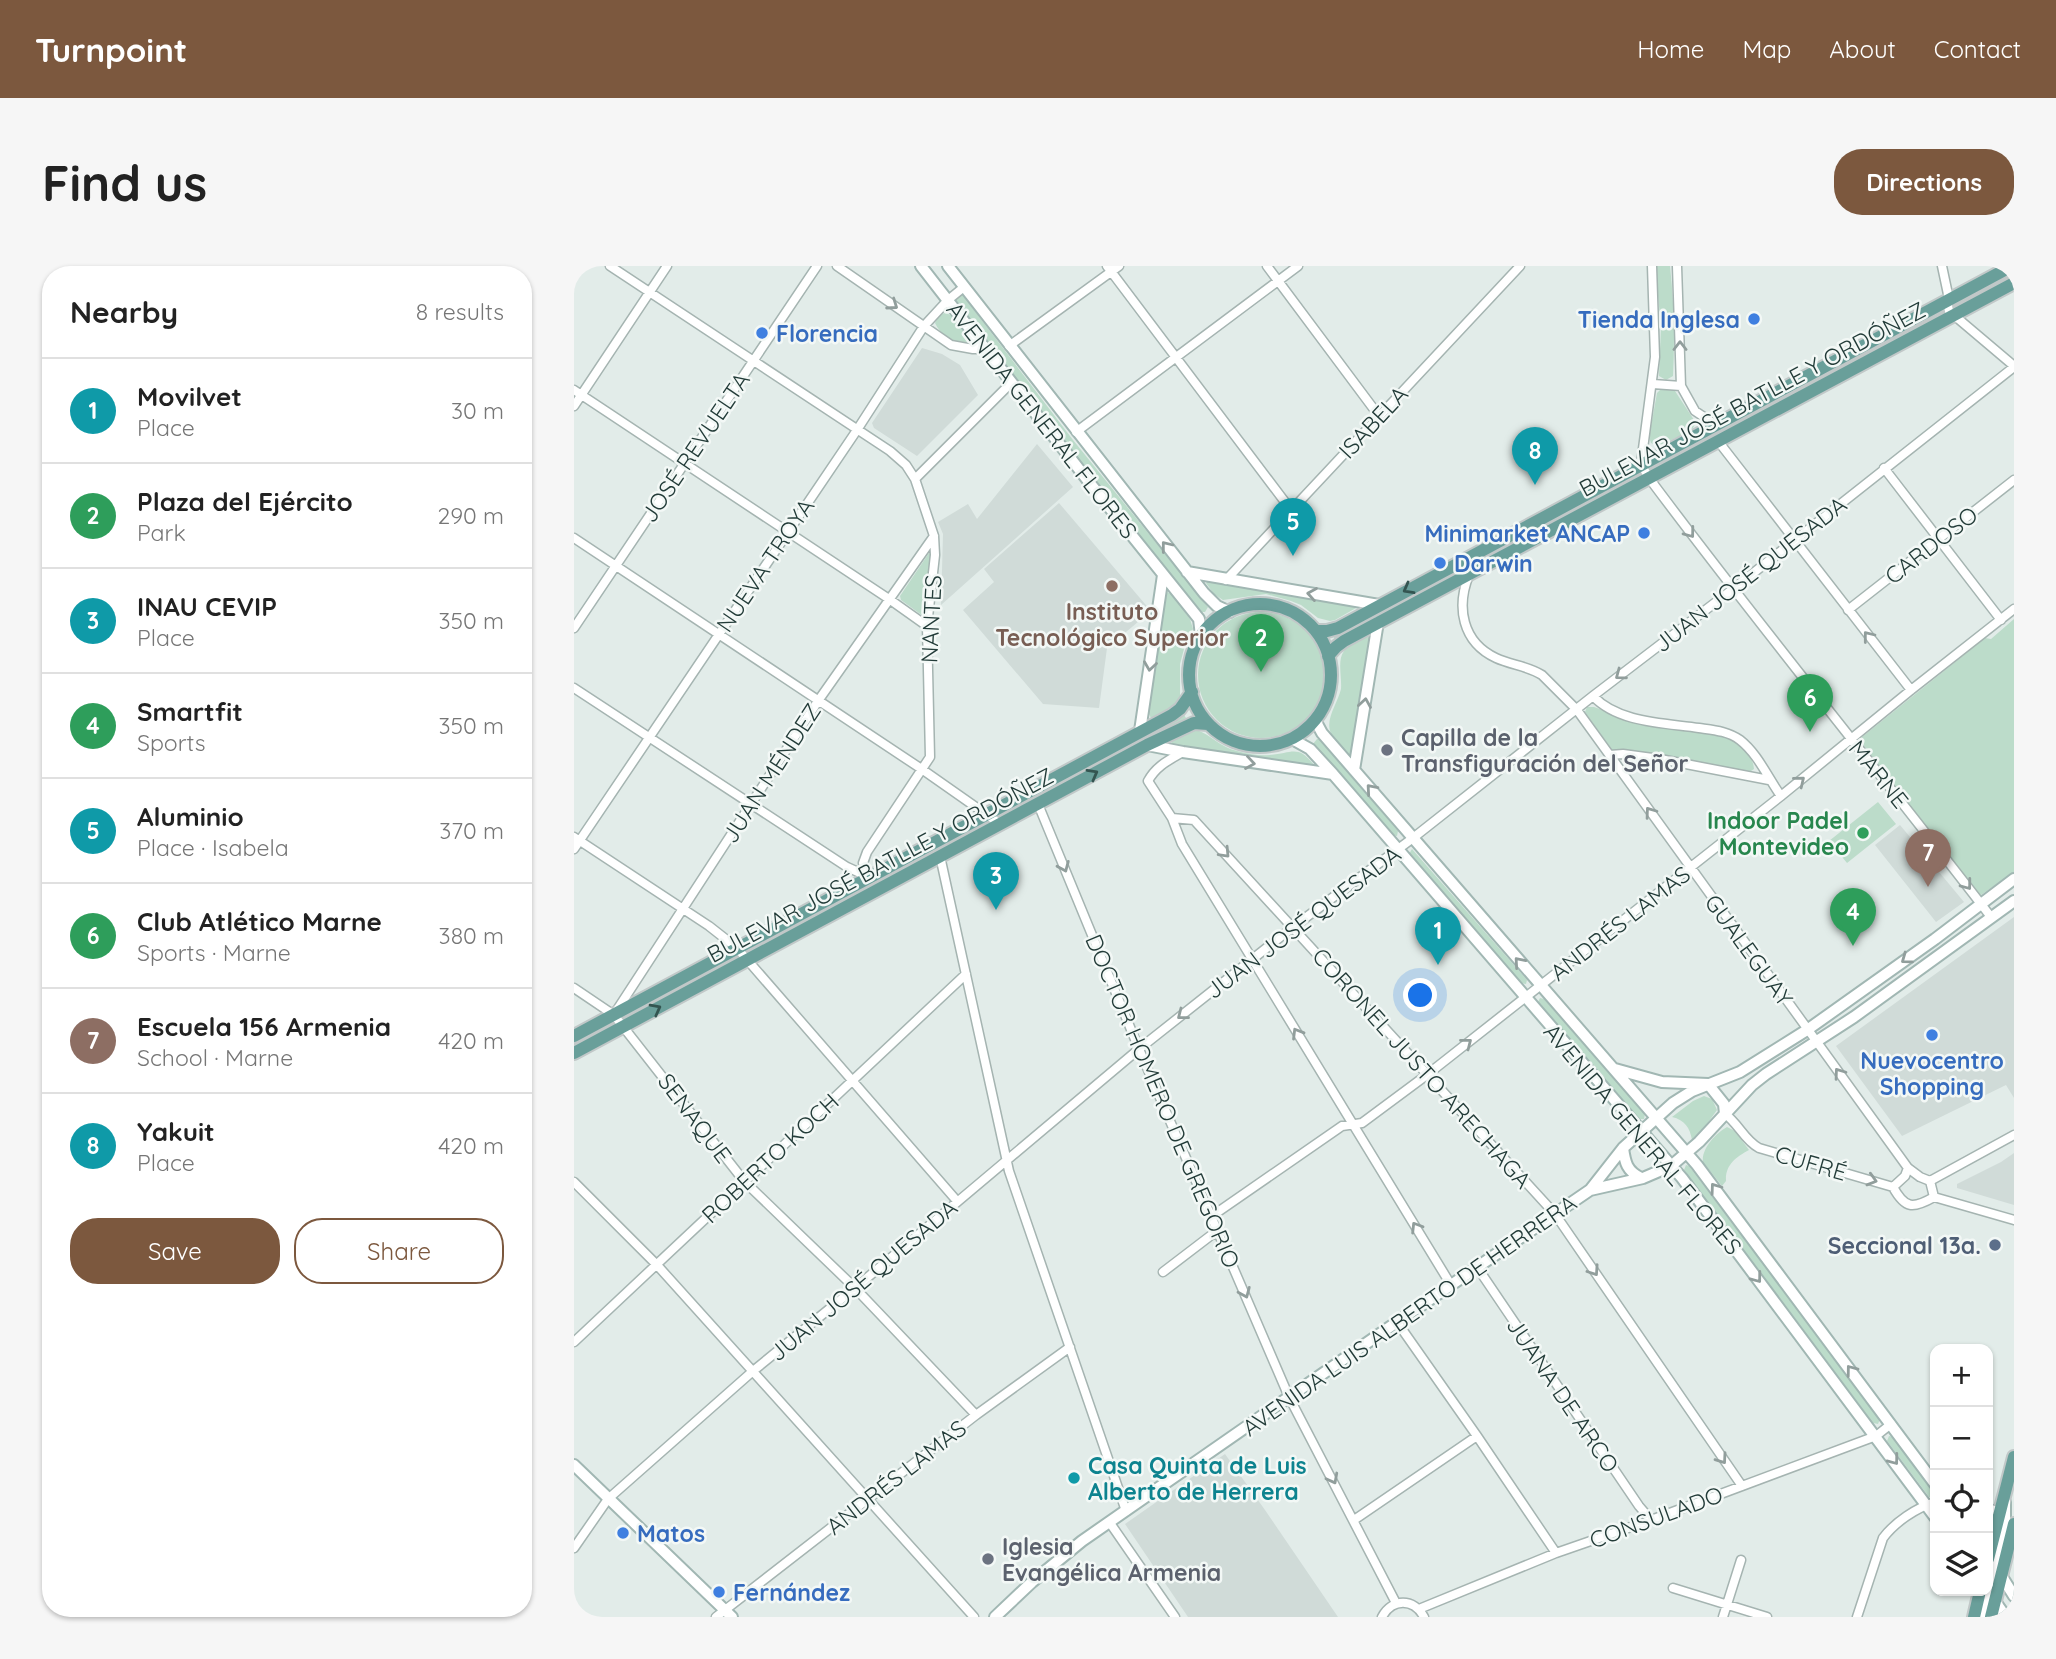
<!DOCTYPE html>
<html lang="en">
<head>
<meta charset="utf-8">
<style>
	body { margin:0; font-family:Quicksand,sans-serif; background:#f6f6f6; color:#222 }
	.controls { position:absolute; right:21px; bottom:21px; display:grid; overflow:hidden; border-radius:14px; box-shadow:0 2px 5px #0004 }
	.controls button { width:63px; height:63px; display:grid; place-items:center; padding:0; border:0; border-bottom:2px solid #e0e0e0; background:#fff; color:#222; font:35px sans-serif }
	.you { position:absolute; left:847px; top:730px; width:24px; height:24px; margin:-18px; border:5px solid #fff; border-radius:50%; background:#1a73e8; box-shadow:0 0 0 10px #1a73e833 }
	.badge { display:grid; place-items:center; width:46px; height:46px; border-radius:50%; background:#7c583e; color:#fff; font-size:23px; font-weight:700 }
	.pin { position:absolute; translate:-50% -58px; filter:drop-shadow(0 2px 4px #0008) }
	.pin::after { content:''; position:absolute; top:37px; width:24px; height:21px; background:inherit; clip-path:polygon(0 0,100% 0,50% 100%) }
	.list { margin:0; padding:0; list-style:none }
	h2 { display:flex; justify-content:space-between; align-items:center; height:91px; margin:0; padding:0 28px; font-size:30px }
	h2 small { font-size:23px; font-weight:400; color:#767676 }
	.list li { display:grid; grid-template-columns:46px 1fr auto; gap:21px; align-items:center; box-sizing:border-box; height:105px; padding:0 28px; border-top:2px solid #e0e0e0 }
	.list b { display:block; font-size:26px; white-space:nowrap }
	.list p { margin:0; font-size:23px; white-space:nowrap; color:#767676 }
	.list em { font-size:23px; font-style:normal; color:#767676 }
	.actions { display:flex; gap:14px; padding:21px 28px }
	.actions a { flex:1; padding:16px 0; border:2px solid #7c583e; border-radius:28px; text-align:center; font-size:24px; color:#7c583e }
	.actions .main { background:#7c583e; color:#fff }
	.icon { flex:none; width:38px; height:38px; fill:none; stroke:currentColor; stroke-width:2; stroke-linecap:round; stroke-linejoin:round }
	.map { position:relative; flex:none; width:1440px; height:1351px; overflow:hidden; border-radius:28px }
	header { display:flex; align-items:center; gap:42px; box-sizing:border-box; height:98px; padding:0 35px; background:#7c583e; color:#fff }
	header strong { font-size:33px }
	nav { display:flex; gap:38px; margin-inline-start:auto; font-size:24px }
	.intro { display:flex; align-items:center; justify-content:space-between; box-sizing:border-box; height:168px; padding:0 42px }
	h1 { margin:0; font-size:49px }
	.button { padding:18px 32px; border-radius:28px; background:#7c583e; color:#fff; font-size:24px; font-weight:700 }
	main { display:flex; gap:42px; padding:0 42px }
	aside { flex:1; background:#fff; border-radius:28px; box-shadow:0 2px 5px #0004 }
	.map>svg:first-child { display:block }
	.built { fill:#d0dbd8 }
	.green { fill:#bcdcca }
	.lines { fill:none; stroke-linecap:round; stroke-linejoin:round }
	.minor-casing { stroke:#a5b4b1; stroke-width:11 }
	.secondary-casing { stroke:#a1b7b3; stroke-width:14 }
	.primary-casing { stroke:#c1c8c8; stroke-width:16 }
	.minor { stroke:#fff; stroke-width:8 }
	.secondary { stroke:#fff; stroke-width:10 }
	.primary { stroke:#699f9a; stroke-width:12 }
	.oneway { stroke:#919e9c }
	.oneway2 { stroke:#345551 }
	.shop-dot { fill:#3f7fe0; stroke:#f3f8f6; stroke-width:2.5 }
	.education-dot { fill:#8d6e63; stroke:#f3f8f6; stroke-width:2.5 }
	.worship-dot { fill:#6b7280; stroke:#f3f8f6; stroke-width:2.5 }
	.leisure-dot { fill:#2e9e5b; stroke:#f3f8f6; stroke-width:2.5 }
	.service-dot { fill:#5c6f8a; stroke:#f3f8f6; stroke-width:2.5 }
	.culture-dot { fill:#0f9aa8; stroke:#f3f8f6; stroke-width:2.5 }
	.labels { text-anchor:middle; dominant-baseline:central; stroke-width:5; stroke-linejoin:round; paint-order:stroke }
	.shop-label { font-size:23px; font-weight:bold; fill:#366cbe; stroke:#f3f8f6; text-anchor:start }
	.street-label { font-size:23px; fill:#233c39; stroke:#f3f8f6 }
	.education-label { font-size:23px; font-weight:bold; fill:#785e54; stroke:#f3f8f6 }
	.worship-label { font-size:23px; font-weight:bold; fill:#5b616d; stroke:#f3f8f6; text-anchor:start }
	.leisure-label { font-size:23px; font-weight:bold; fill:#27864d; stroke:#f3f8f6; text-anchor:end }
	.service-label { font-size:23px; font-weight:bold; fill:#4e5e75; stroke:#f3f8f6; text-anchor:end }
	.culture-label { font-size:23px; font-weight:bold; fill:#0d838f; stroke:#f3f8f6; text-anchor:start }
</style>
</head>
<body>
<header>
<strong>Turnpoint</strong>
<nav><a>Home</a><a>Map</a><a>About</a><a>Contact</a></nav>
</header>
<div class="intro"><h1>Find us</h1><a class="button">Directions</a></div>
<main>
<aside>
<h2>Nearby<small>8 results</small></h2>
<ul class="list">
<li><span class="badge" style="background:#0f9aa8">1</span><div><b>Movilvet</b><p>Place</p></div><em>30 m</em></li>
<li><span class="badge" style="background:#2e9e5b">2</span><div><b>Plaza del Ejército</b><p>Park</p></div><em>290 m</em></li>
<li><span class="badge" style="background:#0f9aa8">3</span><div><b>INAU CEVIP</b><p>Place</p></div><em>350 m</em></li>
<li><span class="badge" style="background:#2e9e5b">4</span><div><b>Smartfit</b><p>Sports</p></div><em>350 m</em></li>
<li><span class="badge" style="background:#0f9aa8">5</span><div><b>Aluminio</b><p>Place · Isabela</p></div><em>370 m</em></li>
<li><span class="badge" style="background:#2e9e5b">6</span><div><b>Club Atlético Marne</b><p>Sports · Marne</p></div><em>380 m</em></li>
<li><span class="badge" style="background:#8d6e63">7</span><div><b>Escuela 156 Armenia</b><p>School · Marne</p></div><em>420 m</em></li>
<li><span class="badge" style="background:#0f9aa8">8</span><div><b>Yakuit</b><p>Place</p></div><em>420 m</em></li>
</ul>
<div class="actions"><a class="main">Save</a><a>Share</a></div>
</aside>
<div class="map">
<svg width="1440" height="1351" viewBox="0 0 1440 1351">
	<rect width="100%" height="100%" fill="#e2ece9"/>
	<!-- built -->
	<path class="built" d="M 348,82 L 368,88 L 386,99 L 404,129 L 343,190 L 300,162 L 298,157 Z
		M 463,178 L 499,221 L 367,339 L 369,268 L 364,256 L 394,238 L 403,253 Z
		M 485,237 L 577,345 L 533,382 L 525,442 L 469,438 L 389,344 L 420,316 L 410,303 Z
		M 1326,559 L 1390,636 L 1362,656 L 1301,579 Z
		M 1440,651 L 1440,832 L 1432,819 L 1328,870 L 1262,780 Z
		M 1440,887 L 1440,939 L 1383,922 L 1383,918 L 1427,896 Z
		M 651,1188 L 691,1244 L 764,1351 L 614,1351 L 551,1258 Z"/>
	<!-- green -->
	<path class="green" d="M 1081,0 L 1096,0 C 1100,37 1101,73 1099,110 L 1092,114 L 1085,110 L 1087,60 Z
		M 387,27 L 499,174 L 634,341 L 631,346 L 628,346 C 543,244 462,139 381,34 Z
		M 371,47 L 377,49 L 394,72 L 392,78 C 380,76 366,69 361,57 C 363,53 366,48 371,47 Z
		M 1087,123 L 1096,123 L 1101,125 L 1122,157 L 1117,165 L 1084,180 L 1077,177 L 1075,171 L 1083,127 Z
		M 1058,211 L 1034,224 L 1022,234 L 760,373 L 760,369 Z
		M 355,287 L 357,288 L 349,350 L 327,334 L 326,330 Z
		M 635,314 L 782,340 L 782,342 L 761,354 L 756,355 L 744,352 L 727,339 L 717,335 L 692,328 L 649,334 L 640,328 L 632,317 Z
		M 593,326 L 597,328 L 616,353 L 619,363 L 610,383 L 606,398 L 606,432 L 601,440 L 577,452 L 574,446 Z
		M624 409a63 63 0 1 1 126 0a63 63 0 1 1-126 0Z
		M 1440,353 L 1440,606 L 1407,629 L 1403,628 L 1287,476 L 1288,471 L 1411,372 L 1417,373 Z
		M 794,371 L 797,373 L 777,490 C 770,484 759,474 756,465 C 752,452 764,436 767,423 C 768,411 763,394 770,385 C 775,378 786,374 794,371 Z
		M 1013,441 L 1020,441 L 1043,449 L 1156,472 C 1167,479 1179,488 1180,503 L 1174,507 L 1038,484 L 1011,446 Z
		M 610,449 L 612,452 L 428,551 L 426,550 L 426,548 Z
		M 623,464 C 637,469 646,481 663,485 C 674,488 685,490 696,489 C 719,487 724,478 741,500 L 740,502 L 597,479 L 598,475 L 617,465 Z
		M 743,473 L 745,473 L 824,565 L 823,570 L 817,569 L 739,478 Z
		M 1304,536 L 1322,558 L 1273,597 L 1255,575 Z
		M 411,556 L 413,558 L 180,684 L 178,682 Z
		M 838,583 L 953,714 L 952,718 L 946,717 L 835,588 Z
		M 966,732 L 970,733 L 1071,848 L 1070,853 L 1065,853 L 966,739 L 964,736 Z
		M 1130,830 L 1138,833 L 1143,844 L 1133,858 L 1118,874 C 1116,862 1111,854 1098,851 L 1119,835 Z
		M 1153,861 L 1161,865 L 1175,884 C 1162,891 1151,899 1152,915 L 1148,920 L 1129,896 C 1127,883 1142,867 1153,861 Z
		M 1112,899 L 1115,900 L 1306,1153 L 1304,1158 L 1299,1157 L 1110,904 Z
		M 1315,1170 L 1320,1171 L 1361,1227 L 1360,1232 L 1355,1231 L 1313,1175 Z"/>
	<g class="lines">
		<!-- minor casing -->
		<g class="minor-casing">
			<path id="minor" d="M 36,0 L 316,185 L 332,199 L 341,213 L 360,270 L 361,289 L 353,360 L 356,491 L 293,586 L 289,597 L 295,611
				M 263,0 L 377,79 L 399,83 L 412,83
				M 533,0 L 717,244
				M 693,0 L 805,150
				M 1078,0 L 1081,91 L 1067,198 L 1075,212 C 1186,361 1304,504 1417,651
				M 1368,0 L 1375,33 L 1374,40 L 1375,45 L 1440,100
				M 435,80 L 545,0
				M 1079,118 L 1107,120 L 1103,0
				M 1107,120 L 1121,145 L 1142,159
				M 0,124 L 315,333 L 353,360
				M 0,140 L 93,0
				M 502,166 L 724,0
				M 1144,175 L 1337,424
				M 1310,202 L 1427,354
				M 341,213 L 437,117
				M 0,272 L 349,504 L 426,558
				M 895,309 C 882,341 888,376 922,392 C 937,399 954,400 968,409 L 1003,444 L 1334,902 L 1346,911 L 1356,915
				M 652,314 L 946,0
				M 1274,344 L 1440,214
				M 0,362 L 243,0
				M 0,422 L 273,601 L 295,611
				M 1019,430 C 1044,457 1091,457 1125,462 C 1139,464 1154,465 1166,474 C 1184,488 1194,512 1207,530
				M 609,486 C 595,494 582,500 574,515 L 598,552 L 608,578 L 877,1019
				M 1036,489 L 1049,488 L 1086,493 L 1195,514
				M 464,538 L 565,783 L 715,1131 L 822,1337
				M 598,552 L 620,554 L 981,948 L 1168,1220
				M 0,571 L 135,660 L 163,682 L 383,935
				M 0,583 L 283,164 L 350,60 L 374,34 L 390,21
				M 366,590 L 435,905 L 552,1245
				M 0,722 L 40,749 L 170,915 L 281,1022 L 402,1149
				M 41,747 L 244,435 L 360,270
				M 1151,848 C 1165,858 1170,874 1185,882 L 1319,921 C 1331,943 1339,943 1360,931
				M 1356,915 L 1360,931 L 1440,954
				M 1356,915 L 1440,869
				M 0,916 L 83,999 L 400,1351
				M 1319,921 L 1331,910 L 1334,902
				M 638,950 L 768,860 L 788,857 L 854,808 L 1207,530 L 1337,424 L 1440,343
				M 903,1001 L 1065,1240 L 1077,1254
				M 589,1006 L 644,964
				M 823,1056 L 903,1170 L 982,1287
				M 0,1076 L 392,708
				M 1414,1242 L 1426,1246
				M 780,1254 L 903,1170
				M 536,1257 L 601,1351
				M 0,1282 L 34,1233 L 179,1105 L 281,1022 L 565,783 L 719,661 L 839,572 L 1019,430 L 1159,323 L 1440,101
				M 1099,1322 L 1193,1351
				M 845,1343 L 982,1287 L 1077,1254 L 1302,1170 L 1317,1158
				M 142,1351 L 402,1149 L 496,1081
				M 808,1351 C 818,1332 840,1332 850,1351
				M 1149,1351 L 1167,1294
				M 1283,1351 L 1309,1272 C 1321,1256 1342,1242 1361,1236"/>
		</g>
		<!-- secondary casing -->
		<g class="secondary-casing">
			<path id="secondary" d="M 347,0 L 515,216 L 625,353 L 627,370
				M 374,0 L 630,327 L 643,340 L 656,346
				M 613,306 L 805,339
				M 741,454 L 748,467 L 1123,899 L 1361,1218
				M 566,465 L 589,309
				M 718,473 L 736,483 L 759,508 L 1108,912 L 1361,1251
				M 573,479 L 609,486 L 759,508
				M 780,504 L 804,356
				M 1041,803 L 1088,816 L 1134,818 L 1150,838 L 1151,848
				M 1049,882 C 1051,897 1053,905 1067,912
				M 1016,924 L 1049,882 L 1099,837 L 1118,825 L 1166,806 L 1233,764 L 1361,673 L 1440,613
				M 0,1199 L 158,1351
				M 1425,1306 L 1440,1330
				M 1420,1327 L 1423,1289 L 1431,1252 L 1431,1236
				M 1418,1331 L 1432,1351
				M 421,1351 L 458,1316 L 508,1275 L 823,1056 L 1016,924 L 1069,912 L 1097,900 L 1125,876 L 1178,819 L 1192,808 L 1280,751 L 1440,635
				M 1409,1351 L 1416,1319"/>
		</g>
		<!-- primary casing -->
		<g class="primary-casing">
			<path id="primary" d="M615 409a71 71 0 1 1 142 0a71 71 0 1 1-142 0Z
				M 742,365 L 753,365 L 764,362 L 1438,0
				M 754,390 L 762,381 L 770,375 L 1440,17
				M 0,770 L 598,449 L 606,443 L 618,426
				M 0,787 L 573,479 L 620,457 L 634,458
				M 1414,1293 L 1440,1191
				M 1400,1351 L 1406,1325
				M 1417,1351 L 1440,1258"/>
		</g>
		<!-- minor -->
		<use href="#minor" class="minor"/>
		<!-- secondary -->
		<use href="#secondary" class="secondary"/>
		<!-- primary -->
		<use href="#primary" class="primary"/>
	</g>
	<!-- one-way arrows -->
	<defs><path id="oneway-chevron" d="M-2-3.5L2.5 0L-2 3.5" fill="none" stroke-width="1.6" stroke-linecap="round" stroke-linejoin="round" transform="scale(1.75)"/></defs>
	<g class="oneway">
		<use href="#oneway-chevron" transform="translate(319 39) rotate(35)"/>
		<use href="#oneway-chevron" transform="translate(1106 80) rotate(-90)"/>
		<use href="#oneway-chevron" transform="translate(1116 267) rotate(53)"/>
		<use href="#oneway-chevron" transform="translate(592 280) rotate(-128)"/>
		<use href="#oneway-chevron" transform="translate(738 328) rotate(-170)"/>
		<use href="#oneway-chevron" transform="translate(1294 370) rotate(-128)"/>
		<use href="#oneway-chevron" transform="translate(576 400) rotate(98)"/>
		<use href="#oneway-chevron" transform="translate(1046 409) rotate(143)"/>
		<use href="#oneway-chevron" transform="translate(791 437) rotate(-81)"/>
		<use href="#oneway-chevron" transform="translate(676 497) rotate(9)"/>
		<use href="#oneway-chevron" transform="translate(1226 515) rotate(-39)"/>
		<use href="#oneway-chevron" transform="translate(797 523) rotate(-131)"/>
		<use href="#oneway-chevron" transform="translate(1076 546) rotate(-126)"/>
		<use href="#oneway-chevron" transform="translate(651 587) rotate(47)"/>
		<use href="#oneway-chevron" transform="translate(490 601) rotate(67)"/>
		<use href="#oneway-chevron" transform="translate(1393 619) rotate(53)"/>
		<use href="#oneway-chevron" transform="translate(1332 693) rotate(144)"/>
		<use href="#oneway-chevron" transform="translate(945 696) rotate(-131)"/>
		<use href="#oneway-chevron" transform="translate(608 749) rotate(142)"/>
		<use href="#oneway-chevron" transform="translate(723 767) rotate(-121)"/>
		<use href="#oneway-chevron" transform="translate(893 777) rotate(-38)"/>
		<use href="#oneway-chevron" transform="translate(1265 807) rotate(-126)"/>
		<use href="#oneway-chevron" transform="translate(1298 914) rotate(16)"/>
		<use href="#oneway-chevron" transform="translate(1141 922) rotate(-126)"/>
		<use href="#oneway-chevron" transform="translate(842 961) rotate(-122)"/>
		<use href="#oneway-chevron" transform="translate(1020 1005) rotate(56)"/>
		<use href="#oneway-chevron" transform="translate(1183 1012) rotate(53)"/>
		<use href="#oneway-chevron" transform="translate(671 1027) rotate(67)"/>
		<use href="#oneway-chevron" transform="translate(1277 1104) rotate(-127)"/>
		<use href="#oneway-chevron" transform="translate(1148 1193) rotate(55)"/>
		<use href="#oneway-chevron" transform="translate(1320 1194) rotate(53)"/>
		<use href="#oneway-chevron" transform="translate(759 1213) rotate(62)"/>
	</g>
	<g class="oneway2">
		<use href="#oneway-chevron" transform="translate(834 323) rotate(151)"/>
		<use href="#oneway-chevron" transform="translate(519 508) rotate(-29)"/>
		<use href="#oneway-chevron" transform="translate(82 743) rotate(-28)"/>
	</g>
	<!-- markers -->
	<g class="shop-dot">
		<circle cx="1180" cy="53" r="7"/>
		<circle cx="188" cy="67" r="7"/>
		<circle cx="1070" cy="267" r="7"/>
		<circle cx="866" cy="297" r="7"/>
		<circle cx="1358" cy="769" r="7"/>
		<circle cx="49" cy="1267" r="7"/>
		<circle cx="145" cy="1326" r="7"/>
	</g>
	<circle class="education-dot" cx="538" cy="320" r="7"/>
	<g class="worship-dot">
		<circle cx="813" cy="484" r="7"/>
		<circle cx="414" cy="1293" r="7"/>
	</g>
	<circle class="leisure-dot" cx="1289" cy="567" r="7"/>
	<circle class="service-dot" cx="1421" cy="979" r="7"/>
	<circle class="culture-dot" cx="500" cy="1212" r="7"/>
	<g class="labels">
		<!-- shop labels -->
		<g class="shop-label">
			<text x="1166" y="53" text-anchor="end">Tienda Inglesa</text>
			<text x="202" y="67">Florencia</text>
			<text x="1056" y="267" text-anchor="end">Minimarket ANCAP</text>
			<text x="880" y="297">Darwin</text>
			<text x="1358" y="794" text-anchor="middle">Nuevocentro<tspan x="1358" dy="26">Shopping</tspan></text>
			<text x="63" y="1267">Matos</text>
			<text x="159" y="1326">Fernández</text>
		</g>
		<!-- street labels -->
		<g class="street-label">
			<text transform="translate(1178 133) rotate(-28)">BULEVAR JOSÉ BATLLE Y ORDÓÑEZ</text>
			<text transform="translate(468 154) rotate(52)">AVENIDA GENERAL FLORES</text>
			<text transform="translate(799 156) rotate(-47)">ISABELA</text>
			<text transform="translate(121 181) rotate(-56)">JOSÉ REVUELTA</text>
			<text transform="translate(1357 279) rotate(-38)">CARDOSO</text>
			<text transform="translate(191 299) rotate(-56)">NUEVA TROYA</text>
			<text transform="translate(1176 308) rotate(-38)">JUAN JOSÉ QUESADA</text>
			<text transform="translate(357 353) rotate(-87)">NANTES</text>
			<text transform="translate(197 507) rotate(-57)">JUAN MÉNDEZ</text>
			<text transform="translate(1305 508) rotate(51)">MARNE</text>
			<text transform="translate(306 599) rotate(-28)">BULEVAR JOSÉ BATLLE Y ORDÓÑEZ</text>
			<text transform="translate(729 656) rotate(-37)">JUAN JOSÉ QUESADA</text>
			<text transform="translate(1046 657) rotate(-38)">ANDRÉS LAMAS</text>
			<text transform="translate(1175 684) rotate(54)">GUALEGUAY</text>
			<text transform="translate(848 802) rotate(48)">CORONEL JUSTO ARECHAGA</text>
			<text transform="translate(589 835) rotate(67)">DOCTOR HOMERO DE GREGORIO</text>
			<text transform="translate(121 852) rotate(53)">SENAQUE</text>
			<text transform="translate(1069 873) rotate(50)">AVENIDA GENERAL FLORES</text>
			<text transform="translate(196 892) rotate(-43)">ROBERTO KOCH</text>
			<text transform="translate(1237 897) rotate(16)">CUFRÉ</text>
			<text transform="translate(289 1014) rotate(-40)">JUAN JOSÉ QUESADA</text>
			<text transform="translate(835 1049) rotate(-35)">AVENIDA LUIS ALBERTO DE HERRERA</text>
			<text transform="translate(989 1129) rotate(56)">JUANA DE ARCO</text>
			<text transform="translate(322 1211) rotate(-38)">ANDRÉS LAMAS</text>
			<text transform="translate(1082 1251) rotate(-20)">CONSULADO</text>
		</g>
		<!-- education labels -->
		<g class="education-label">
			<text x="538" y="345">Instituto<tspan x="538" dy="26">Tecnológico Superior</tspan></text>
		</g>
		<!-- worship labels -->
		<g class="worship-label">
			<text x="827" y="471">Capilla de la<tspan x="827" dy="26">Transfiguración del Señor</tspan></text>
			<text x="428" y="1280">Iglesia<tspan x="428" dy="26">Evangélica Armenia</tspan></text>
		</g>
		<!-- leisure labels -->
		<g class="leisure-label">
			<text x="1275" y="554">Indoor Padel<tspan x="1275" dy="26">Montevideo</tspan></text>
		</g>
		<!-- service labels -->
		<g class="service-label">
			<text x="1407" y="979">Seccional 13a.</text>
		</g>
		<!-- culture labels -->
		<g class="culture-label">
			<text x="514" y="1199">Casa Quinta de Luis<tspan x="514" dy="26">Alberto de Herrera</tspan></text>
		</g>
	</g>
</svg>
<div class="controls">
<button>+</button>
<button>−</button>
<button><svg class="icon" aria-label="locate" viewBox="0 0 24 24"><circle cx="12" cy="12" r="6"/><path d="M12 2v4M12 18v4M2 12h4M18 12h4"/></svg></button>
<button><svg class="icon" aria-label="layers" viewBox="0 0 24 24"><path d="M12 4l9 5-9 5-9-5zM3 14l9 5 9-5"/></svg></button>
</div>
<div class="you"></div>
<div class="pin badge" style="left:864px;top:699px;background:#0f9aa8">1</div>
<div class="pin badge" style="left:687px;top:406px;background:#2e9e5b">2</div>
<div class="pin badge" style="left:422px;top:644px;background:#0f9aa8">3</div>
<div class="pin badge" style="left:1279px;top:680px;background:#2e9e5b">4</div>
<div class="pin badge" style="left:719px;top:290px;background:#0f9aa8">5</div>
<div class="pin badge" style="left:1236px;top:466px;background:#2e9e5b">6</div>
<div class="pin badge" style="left:1354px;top:621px;background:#8d6e63">7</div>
<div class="pin badge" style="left:961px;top:219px;background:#0f9aa8">8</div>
</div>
</main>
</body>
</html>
